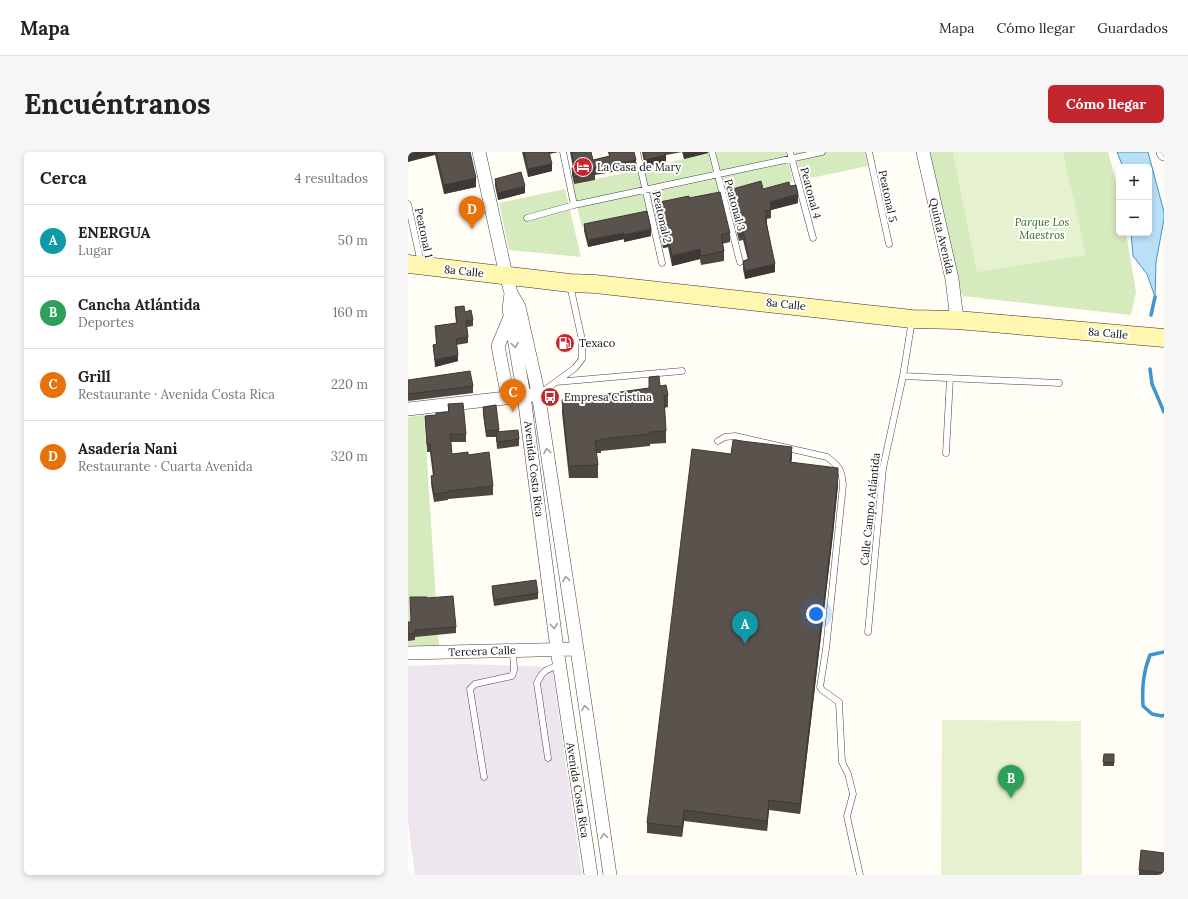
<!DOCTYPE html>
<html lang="es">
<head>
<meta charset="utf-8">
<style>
	body { margin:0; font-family:Lora,serif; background:#f6f6f6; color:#222 }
	.controls { position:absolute; right:12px; top:12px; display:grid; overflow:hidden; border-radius:6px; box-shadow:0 2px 6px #0003 }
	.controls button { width:36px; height:36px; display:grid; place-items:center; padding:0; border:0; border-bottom:1px solid #e0e0e0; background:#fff; color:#222; font:20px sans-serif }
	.you { position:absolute; left:408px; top:462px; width:14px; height:14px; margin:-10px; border:3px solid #fff; border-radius:50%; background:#1a73e8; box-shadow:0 0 0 6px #1a73e833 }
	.badge { display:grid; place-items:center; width:26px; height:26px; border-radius:50%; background:#c4262e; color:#fff; font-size:13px; font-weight:700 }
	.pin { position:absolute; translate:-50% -33px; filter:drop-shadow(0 1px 2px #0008) }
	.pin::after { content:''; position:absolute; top:21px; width:14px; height:12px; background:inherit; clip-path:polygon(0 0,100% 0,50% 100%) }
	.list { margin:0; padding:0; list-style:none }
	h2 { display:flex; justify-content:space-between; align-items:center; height:52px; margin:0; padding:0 16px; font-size:17px }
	h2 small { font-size:13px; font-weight:400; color:#767676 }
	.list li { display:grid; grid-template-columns:26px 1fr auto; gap:12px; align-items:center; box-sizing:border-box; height:72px; padding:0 16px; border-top:1px solid #e0e0e0 }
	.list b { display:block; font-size:15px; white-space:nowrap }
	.list p { margin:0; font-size:13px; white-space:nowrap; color:#767676 }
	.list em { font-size:13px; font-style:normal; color:#767676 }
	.map { position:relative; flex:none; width:756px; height:723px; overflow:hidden; border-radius:6px }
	header { display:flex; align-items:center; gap:24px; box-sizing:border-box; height:56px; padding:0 20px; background:#fff; border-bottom:1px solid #e0e0e0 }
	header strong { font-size:19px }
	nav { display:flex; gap:22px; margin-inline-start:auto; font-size:14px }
	.intro { display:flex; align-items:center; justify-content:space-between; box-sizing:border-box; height:96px; padding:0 24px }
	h1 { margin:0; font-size:28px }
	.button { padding:10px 18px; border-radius:6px; background:#c4262e; color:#fff; font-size:14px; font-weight:700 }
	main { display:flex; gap:24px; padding:0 24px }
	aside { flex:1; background:#fff; border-radius:6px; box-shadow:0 2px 6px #0003 }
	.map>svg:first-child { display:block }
	.industrial { fill:#eee6ef }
	.green { fill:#d5ebbd }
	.pitch { fill:#e6f2cf }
	.water { fill:#b9e0f7; stroke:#3f96cf }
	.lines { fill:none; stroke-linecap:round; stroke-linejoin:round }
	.stream { stroke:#3f96cf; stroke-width:3.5 }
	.lane-casing { stroke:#444; stroke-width:7 }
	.street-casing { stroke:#444; stroke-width:14 }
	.secondary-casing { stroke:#333; stroke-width:19 }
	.lane { stroke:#fff; stroke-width:6 }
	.street { stroke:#fff; stroke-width:13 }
	.secondary { stroke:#fff6b0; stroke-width:18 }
	.wall { fill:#4d4742 }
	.shaded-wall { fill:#3f3936 }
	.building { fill:#5a524d; stroke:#3f3936 }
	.oneway { stroke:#a0a0a0 }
	.labels { text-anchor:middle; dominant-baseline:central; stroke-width:4; stroke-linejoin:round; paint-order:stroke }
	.poi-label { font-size:11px; fill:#111; stroke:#fff; text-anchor:start }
	.street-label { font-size:11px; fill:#111; stroke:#fff }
	.park-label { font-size:11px; font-style:italic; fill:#2f6b1f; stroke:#fff }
</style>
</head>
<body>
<header>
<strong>Mapa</strong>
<nav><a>Mapa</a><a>Cómo llegar</a><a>Guardados</a></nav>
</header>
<div class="intro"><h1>Encuéntranos</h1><a class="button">Cómo llegar</a></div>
<main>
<aside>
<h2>Cerca<small>4 resultados</small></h2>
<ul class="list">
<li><span class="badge" style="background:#0f9aa8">A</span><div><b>ENERGUA</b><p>Lugar</p></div><em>50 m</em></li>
<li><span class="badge" style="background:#2e9e5b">B</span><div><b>Cancha Atlántida</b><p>Deportes</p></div><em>160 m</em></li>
<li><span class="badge" style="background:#e8710a">C</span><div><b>Grill</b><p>Restaurante · Avenida Costa Rica</p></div><em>220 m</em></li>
<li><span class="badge" style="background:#e8710a">D</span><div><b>Asadería Nani</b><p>Restaurante · Cuarta Avenida</p></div><em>320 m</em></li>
</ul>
</aside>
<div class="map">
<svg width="756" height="723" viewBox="0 0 756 723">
	<rect width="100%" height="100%" fill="#fffdf5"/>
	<!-- industrial -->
	<path class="industrial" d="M 56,512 L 144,515 L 174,723 L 7,723 L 0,670 L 0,514 Z"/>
	<!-- green -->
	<path class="green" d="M 308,0 L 378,0 L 385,30 L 318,44 Z
		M 387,0 L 457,0 L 460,14 L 393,28 Z
		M 522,0 L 700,0 L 711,41 L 711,81 L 718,81 L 728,140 L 723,163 L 554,144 Z
		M 302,1 L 312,45 L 245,60 L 235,16 Z
		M 231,18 L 240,62 L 174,76 L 164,32 Z
		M 157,37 L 173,105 L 101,98 L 91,51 Z
		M 16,263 L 31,494 L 0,495 L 0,265 Z"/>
	<!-- pitch -->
	<path class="pitch" d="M 545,0 L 655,0 L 678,103 L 569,120 Z
		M 534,568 L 673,569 L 674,723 L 533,723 Z"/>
	<!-- water -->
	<path class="water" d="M 709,0 L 740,0 L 756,60 L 756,67 L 748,110 L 747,145 L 739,122 L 725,104 L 723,81 L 741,81 L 741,15 L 715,15 Z"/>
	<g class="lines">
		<!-- stream -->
		<path class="stream" d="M 743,163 L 747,145
			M 742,217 L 744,232 L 756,260
			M 756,500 L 742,503 C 735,521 734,535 735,554 L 744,562 L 754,564 L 756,563"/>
		<!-- lane casing -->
		<g class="lane-casing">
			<path id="lane" d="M 155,0 L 166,53
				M 229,0 L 254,111
				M 304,0 L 332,110
				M 382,0 L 405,86
				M 461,0 L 481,92
				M 0,52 L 13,111
				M 119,66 L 166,53 L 414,0
				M 495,224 L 651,231
				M 148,230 L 274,219
				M 130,243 L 167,216 L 174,207 L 174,188 L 162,133
				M 310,289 L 317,285 L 327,284 L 419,305 C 431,314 434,318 435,333 L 418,497 L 412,535 L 414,538 L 431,550 L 434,610 L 440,622 L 445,642 L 439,664 L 440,669 L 452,723
				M 538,301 L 542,226
				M 460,480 L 475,316 L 495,224 L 504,168
				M 140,606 L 129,531 C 135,518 138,518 151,513
				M 76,625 L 62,537 L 67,532 L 104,524 L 106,518 L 105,498"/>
		</g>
		<!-- street casing -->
		<g class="street-casing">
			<path id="street" d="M 71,0 L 98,123 L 103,141 L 111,155 L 130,240 L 169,497 L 202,723
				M 515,0 L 544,127 L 549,168
				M 755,0 L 756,2
				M 103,141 L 101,157 L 116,244 L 149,497 L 183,723
				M 100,246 L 90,194 L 102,165
				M 0,257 L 124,243
				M 0,501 L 169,497"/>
		</g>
		<!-- secondary casing -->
		<g class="secondary-casing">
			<path id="secondary" d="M 0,112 L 162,131 L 187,132 L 504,167 L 549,168 L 756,186"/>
		</g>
		<!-- lane -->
		<use href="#lane" class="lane"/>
		<!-- street -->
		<use href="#street" class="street"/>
		<!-- secondary -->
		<use href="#secondary" class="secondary"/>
	</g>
	<!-- wall -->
	<path class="wall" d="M 0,0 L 62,0 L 68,35 L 36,42 L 27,3 Z
		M 114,0 L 150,0 L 141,2 L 144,19 L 120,25 Z
		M 162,0 L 183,0 L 185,8 L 201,4 L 200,0 L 226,0 L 228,8 L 228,16 L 187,23 L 187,28 L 166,32 L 164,23 L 164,16 L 165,16 Z
		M 234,0 L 300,0 L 300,1 L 276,7 L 274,0 L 258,3 L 258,10 L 237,15 Z
		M 87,27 L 117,41 L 90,48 L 87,34 Z
		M 382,34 L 390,51 L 363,58 L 363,66 L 359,67 L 359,72 L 367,120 L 337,127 L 335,117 L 335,109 L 340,108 L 335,88 L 331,89 L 321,47 L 321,38 L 355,37 Z
		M 281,46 L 322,81 L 322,90 L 314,92 L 316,99 L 316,109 L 293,113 L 292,107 L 264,114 L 260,95 L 255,96 L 247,61 L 247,51 Z
		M 176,72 L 243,84 L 216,90 L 216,87 L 180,95 L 176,79 Z
		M 47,155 L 57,160 L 65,168 L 65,174 L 59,175 L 60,185 L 60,191 L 48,193 L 50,209 L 27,215 L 25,193 L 28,192 L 27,174 L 48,171 L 47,161 Z
		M 241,225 L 252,234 L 260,243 L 260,255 L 256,256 L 258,279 L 258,291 L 242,292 L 242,294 L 193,299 L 193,301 L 188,301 L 190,313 L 190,326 L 161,326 L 154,261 L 154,248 L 241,236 Z
		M 0,228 L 65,234 L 65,241 L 0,249 Z
		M 40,252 L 58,282 L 58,290 L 43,290 L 44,302 L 60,303 L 85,334 L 85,343 L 40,347 L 40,348 L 26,350 L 23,332 L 23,324 L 25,324 L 22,300 L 19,300 L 17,264 L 28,263 L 40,260 Z
		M 75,255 L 91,278 L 91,280 L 111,287 L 111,294 L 89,297 L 88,285 L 78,285 L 75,262 Z
		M 323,302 L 384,305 L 383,310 L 430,333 L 425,382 L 392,662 L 361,658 L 359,679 L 276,669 L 274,685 L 239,681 L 239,671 Z
		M 84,434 L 130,441 L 130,447 L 86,454 L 84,440 Z
		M 19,446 L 48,475 L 48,481 L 7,485 L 7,488 L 0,489 L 0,470 L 2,470 Z
		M 696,602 L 706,602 L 706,614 L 695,614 Z
		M 756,701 L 756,723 L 731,723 L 731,718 Z"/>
	<!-- shaded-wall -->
	<path class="shaded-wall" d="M 0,0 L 27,0 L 27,3 L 0,10 Z
		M 140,0 L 150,0 L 140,2 Z
		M 276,0 L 300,0 L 300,1 L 276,7 Z
		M 258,3 L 258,10 L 237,15 L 237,8 Z
		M 144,12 L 144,19 L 120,25 L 120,17 Z
		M 68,26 L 68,35 L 36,42 L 36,33 Z
		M 117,34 L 117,41 L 90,48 L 90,41 Z
		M 390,42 L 390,51 L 363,58 L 362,50 Z
		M 243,77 L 243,84 L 216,90 L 216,83 Z
		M 216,81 L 216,87 L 180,95 L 180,88 Z
		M 260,85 L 260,95 L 255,96 L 255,86 Z
		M 292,97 L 292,107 L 264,114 L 264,104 Z
		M 367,112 L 367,120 L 337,127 L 337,119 Z
		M 50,203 L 50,209 L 27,215 L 27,208 Z
		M 384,295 L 384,305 L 382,320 L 382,310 Z
		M 430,323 L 430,333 L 425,382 L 392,662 L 392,652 Z
		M 361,648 L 361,658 L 359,679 L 359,669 Z
		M 276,658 L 276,669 L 274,685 L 274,675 Z"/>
	<!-- building -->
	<path class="building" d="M 28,0 L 62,0 L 68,26 L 36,33 Z
		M 116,0 L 141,0 L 144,12 L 120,17 Z
		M 164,0 L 183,0 L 185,8 L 202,4 L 201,0 L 226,0 L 228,8 L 186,16 L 187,21 L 166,25 L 164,16 L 166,16 Z
		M 235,0 L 257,0 L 258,3 L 237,8 Z
		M 113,20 L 117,34 L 90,41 L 87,27 Z
		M 353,29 L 355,37 L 381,30 L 382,34 L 388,33 L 390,42 L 362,50 L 363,58 L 357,59 L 359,64 L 357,65 L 367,112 L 337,119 L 335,109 L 341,107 L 335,79 L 331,80 L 321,38 Z
		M 312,40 L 322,81 L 313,83 L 316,99 L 293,104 L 292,97 L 264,104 L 260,85 L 255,86 L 247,51 L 281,44 L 281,46 Z
		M 239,59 L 243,77 L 216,83 L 216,81 L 180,88 L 176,72 Z
		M 56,154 L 57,160 L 63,158 L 65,168 L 58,169 L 60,185 L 48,187 L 50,203 L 27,208 L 25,193 L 29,192 L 27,174 L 49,171 L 47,155 Z
		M 62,219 L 65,234 L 0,242 L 0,228 Z
		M 251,224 L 252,234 L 258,233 L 260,243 L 256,244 L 258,279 L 241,280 L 242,282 L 193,287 L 193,288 L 187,289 L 190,313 L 161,314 L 154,248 L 241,236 L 241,225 Z
		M 55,251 L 58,282 L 42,282 L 44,302 L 60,300 L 60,303 L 81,300 L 85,334 L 40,339 L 40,340 L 26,342 L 23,324 L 26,323 L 22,292 L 19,292 L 17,264 L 28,263 L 28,261 L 41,260 L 40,252 Z
		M 88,253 L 91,278 L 78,279 L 75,255 Z
		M 110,278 L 111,287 L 89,290 L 88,280 Z
		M 325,288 L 384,295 L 382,310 L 430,316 L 430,323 L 425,372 L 392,652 L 361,648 L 359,669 L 276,658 L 274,675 L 239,671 L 284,297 L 323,302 Z
		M 128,428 L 130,441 L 86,448 L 84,434 Z
		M 45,444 L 48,475 L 7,478 L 7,481 L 0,482 L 0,470 L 3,470 L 2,445 L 19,445 L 19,446 Z
		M 696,602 L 706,602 L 706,611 L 695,610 Z
		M 733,698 L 756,701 L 756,721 L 731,718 Z"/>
	<!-- one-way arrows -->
	<defs><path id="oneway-chevron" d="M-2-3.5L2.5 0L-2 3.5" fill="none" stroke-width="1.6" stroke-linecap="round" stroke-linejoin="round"/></defs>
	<g class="oneway">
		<use href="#oneway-chevron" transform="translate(107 193) rotate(80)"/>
		<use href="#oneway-chevron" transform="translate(139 299) rotate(-99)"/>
		<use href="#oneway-chevron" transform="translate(158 427) rotate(-99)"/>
		<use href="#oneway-chevron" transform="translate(146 474) rotate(83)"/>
		<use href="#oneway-chevron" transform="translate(177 556) rotate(-98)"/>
		<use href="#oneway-chevron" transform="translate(196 684) rotate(-98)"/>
	</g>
	<!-- icons -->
	<defs>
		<g id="hotel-disc" transform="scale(1)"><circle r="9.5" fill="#c4262e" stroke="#fff"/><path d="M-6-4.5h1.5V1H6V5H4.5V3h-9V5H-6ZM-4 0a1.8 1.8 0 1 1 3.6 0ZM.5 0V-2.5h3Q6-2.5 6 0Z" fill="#fff"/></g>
		<g id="fuel-disc" transform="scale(1)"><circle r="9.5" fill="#c4262e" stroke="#fff"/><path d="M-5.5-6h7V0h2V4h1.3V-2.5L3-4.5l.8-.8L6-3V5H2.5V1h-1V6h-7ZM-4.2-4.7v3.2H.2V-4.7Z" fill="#fff"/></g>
		<g id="bus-disc" transform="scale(1)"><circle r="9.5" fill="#c4262e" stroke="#fff"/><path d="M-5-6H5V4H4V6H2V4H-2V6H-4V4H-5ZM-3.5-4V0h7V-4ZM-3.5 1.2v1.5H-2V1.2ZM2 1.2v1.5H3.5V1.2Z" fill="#fff"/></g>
	</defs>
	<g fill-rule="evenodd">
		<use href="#hotel-disc" x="175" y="15"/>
		<use href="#fuel-disc" x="157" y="191"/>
		<use href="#bus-disc" x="142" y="245"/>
	</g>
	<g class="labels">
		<!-- poi labels -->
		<g class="poi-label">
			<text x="189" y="15">La Casa de Mary</text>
			<text x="171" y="191">Texaco</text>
			<text x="156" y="245">Empresa Cristina</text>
		</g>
		<!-- street labels -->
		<g class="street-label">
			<text transform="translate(403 41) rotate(75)">Peatonal 4</text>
			<text transform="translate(480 44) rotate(78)">Peatonal 5</text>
			<text transform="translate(327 53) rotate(75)">Peatonal 3</text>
			<text transform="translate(254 65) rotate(77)">Peatonal 2</text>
			<text transform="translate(16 81) rotate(78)">Peatonal 1</text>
			<text transform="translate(534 84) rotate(77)">Quinta Avenida</text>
			<text transform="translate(56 119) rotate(6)">8a Calle</text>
			<text transform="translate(378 152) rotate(6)">8a Calle</text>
			<text transform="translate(700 181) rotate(5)">8a Calle</text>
			<text transform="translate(126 317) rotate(83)">Avenida Costa Rica</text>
			<text transform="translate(462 357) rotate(-84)">Calle Campo Atlántida</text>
			<text transform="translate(74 499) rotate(-2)">Tercera Calle</text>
			<text transform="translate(170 638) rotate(81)">Avenida Costa Rica</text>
		</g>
		<!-- park labels -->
		<g class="park-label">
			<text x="634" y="70">Parque Los<tspan x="634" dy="13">Maestros</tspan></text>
		</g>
	</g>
</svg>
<div class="controls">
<button>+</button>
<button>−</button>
</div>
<div class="you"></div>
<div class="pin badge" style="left:337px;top:492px;background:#0f9aa8">A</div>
<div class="pin badge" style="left:603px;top:646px;background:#2e9e5b">B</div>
<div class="pin badge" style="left:105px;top:260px;background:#e8710a">C</div>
<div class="pin badge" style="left:64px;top:77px;background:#e8710a">D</div>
</div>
</main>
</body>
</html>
